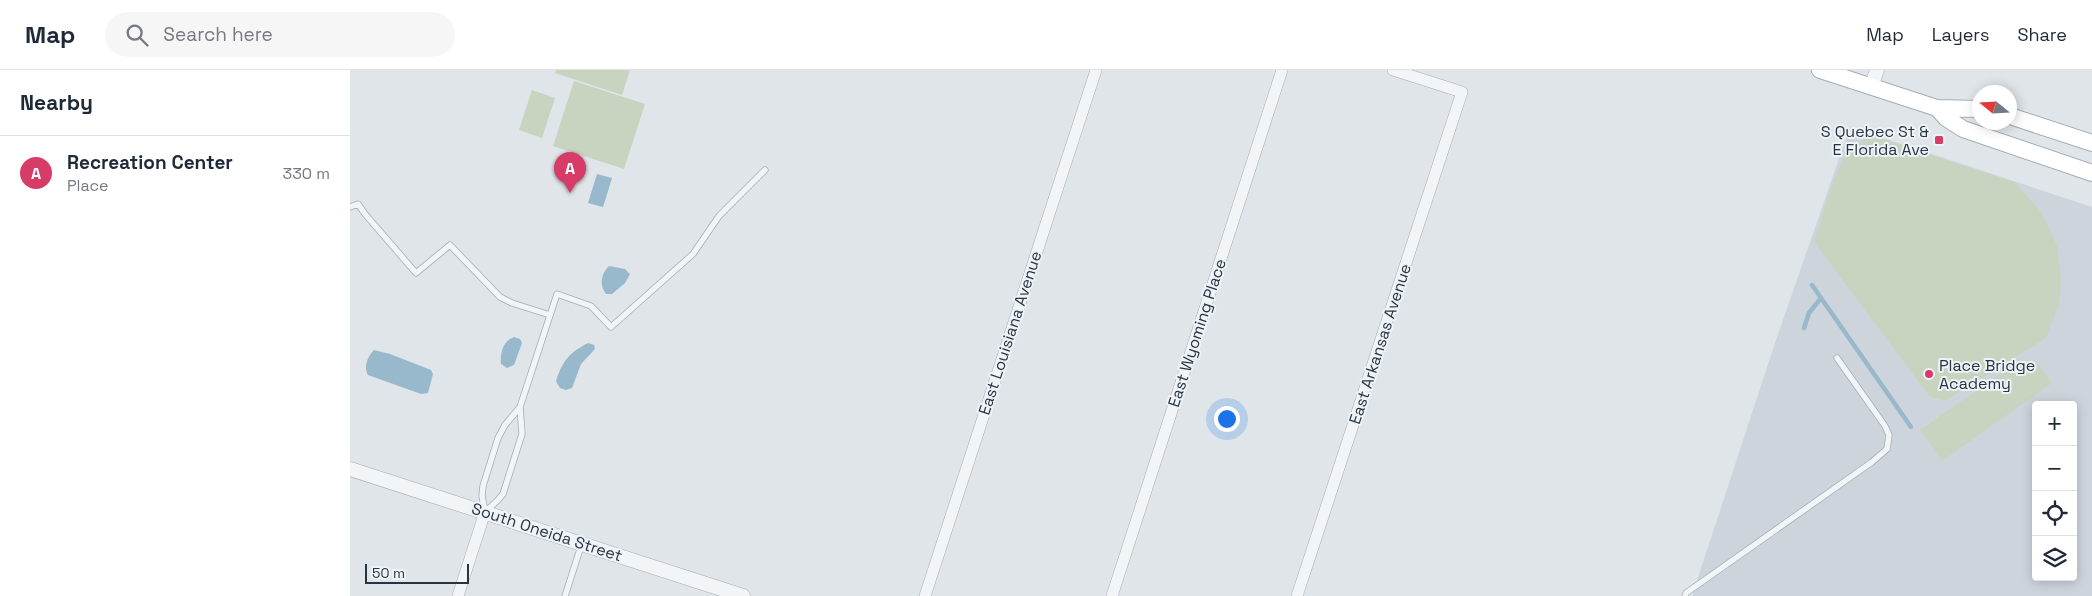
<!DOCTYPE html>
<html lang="en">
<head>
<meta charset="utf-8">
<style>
	body { margin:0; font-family:"Space Grotesk",sans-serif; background:#f6f6f7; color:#1f2937 }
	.controls { position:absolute; right:15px; bottom:15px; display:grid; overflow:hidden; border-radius:5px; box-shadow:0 2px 12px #0003 }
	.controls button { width:45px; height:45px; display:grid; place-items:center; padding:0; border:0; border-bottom:1px solid #e0e1e3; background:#fff; color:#1f2937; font:25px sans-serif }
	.compass { position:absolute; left:1622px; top:15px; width:45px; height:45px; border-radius:50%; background:#fff; box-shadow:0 2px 12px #0003; rotate:288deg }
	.scale { position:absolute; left:15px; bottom:12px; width:104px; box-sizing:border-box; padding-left:5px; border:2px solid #273442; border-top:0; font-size:14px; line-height:18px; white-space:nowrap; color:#273442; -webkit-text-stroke:4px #eff3f7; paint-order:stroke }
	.you { position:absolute; left:876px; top:348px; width:18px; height:18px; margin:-12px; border:4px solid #fff; border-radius:50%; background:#1a73e8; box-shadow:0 0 0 8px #1a73e833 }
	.badge { display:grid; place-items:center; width:32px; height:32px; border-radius:50%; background:#d73c69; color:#fff; font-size:16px; font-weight:700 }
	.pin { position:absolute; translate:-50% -41px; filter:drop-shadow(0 1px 2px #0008) }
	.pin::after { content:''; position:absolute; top:26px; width:18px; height:15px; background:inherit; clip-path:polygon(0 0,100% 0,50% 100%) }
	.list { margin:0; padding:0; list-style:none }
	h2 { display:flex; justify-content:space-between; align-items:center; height:65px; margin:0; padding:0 20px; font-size:21px }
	h2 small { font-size:16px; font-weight:400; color:#747a83 }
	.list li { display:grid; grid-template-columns:32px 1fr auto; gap:15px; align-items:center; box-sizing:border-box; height:75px; padding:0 20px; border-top:1px solid #e0e1e3 }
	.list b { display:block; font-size:19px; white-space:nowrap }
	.list p { margin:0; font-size:16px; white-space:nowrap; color:#747a83 }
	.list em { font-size:16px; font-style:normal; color:#747a83 }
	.icon { flex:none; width:28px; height:28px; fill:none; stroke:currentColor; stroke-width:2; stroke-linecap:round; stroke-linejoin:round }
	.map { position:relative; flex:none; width:1742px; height:526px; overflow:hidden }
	header { display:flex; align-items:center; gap:30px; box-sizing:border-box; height:70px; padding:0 25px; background:#fff; border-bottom:1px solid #e0e1e3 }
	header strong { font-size:24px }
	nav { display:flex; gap:28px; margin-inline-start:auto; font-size:18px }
	.search { width:350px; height:45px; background:#f6f6f7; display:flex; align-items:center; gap:12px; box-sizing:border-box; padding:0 18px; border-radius:28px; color:#747a83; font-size:19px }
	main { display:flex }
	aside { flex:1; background:#fff }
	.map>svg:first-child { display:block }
	.built { fill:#cdd4dc; fill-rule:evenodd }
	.green { fill:#c8d4c0 }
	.water { fill:#98b8cc }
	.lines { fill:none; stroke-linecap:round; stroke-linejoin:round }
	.stream { stroke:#98b8cc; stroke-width:4.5 }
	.service-casing { stroke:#a4acb4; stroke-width:7 }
	.minor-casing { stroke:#a4acb4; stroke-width:12 }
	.tertiary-casing { stroke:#a4acb4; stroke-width:15 }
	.secondary-casing { stroke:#a4acb4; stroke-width:18 }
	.service { stroke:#f2f5f7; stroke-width:5.5 }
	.minor { stroke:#f2f5f7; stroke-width:11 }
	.tertiary { stroke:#f2f5f7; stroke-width:14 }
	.secondary { stroke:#fff; stroke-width:16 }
	.poi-dot { fill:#d73c69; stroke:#eff3f7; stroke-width:2 }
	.labels { text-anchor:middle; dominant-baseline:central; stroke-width:4; stroke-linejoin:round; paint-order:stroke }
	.poi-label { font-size:16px; fill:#273442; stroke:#eff3f7; text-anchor:end }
	.street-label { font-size:16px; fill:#273442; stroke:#eff3f7 }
</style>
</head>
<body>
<header>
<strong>Map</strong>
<div class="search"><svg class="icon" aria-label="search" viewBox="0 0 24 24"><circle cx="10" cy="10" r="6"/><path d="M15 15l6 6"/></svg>Search here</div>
<nav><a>Map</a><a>Layers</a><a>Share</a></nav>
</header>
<main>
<aside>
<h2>Nearby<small></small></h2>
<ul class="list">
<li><span class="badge">A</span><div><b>Recreation Center</b><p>Place</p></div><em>330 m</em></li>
</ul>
</aside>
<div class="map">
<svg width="1742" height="526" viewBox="0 0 1742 526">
	<rect width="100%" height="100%" fill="#dfe5e9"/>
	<!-- built -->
	<path class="built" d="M 1500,57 L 1742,137 L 1742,526 L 1342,526 L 1425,273 ZM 1686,335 L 1723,335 L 1723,507 L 1686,507 Z"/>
	<!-- green -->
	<path class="green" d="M 206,0 L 280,0 L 272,25 L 205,3 Z
		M 224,11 L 295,34 L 274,99 L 203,76 Z
		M 182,20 L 205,28 L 192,68 L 169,60 Z
		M 1521,68 L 1529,68 L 1664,112 L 1687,137 L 1698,155 L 1707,176 L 1710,197 L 1711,216 L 1709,234 L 1696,268 L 1595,331 L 1580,327 L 1464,172 C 1473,147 1485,93 1503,77 C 1509,72 1514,70 1521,68 Z
		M 1673,291 L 1688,294 L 1702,313 L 1592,391 L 1570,360 L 1666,293 Z"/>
	<!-- water -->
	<path class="water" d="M 247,104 L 262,108 L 253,137 L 238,133 Z
		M 259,196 L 275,199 L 280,204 L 275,213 L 262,224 L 256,224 C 249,215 251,204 259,196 Z
		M 164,267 L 170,269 L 172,273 L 164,295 L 157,298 L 151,294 C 150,283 153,271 164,267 Z
		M 238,273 L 244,275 L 245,279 L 231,294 L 222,318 L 216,320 L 210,318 L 206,311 C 213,290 219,283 238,273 Z
		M 24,280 L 40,284 L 81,300 L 83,304 L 78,323 L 71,324 L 18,305 C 13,297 18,286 24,280 Z"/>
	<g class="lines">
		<!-- stream -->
		<path class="stream" d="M 1462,215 L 1561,357
			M 1454,258 L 1459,243 L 1471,228"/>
		<!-- service casing -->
		<g class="service-casing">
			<path id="service" d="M 0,137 L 8,134 L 15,144 L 66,203 L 100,175 L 150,227 L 162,233 L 200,245
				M 170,337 L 172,364 L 153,424 L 148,430 L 135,442 L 132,426 L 133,416 L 148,368 L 155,355 L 170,337 L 207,224 L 241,236 L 261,257 L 343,184 L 369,146 L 415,100
				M 215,526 L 232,473
				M 1335,526 L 1336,523 L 1522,392 L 1537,379 L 1539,365 L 1535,356 L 1487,288"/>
		</g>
		<!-- minor casing -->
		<g class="minor-casing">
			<path id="minor" d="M 108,526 L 135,442
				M 575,526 L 746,0
				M 762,526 L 932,0
				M 947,526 L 1112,22 L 1043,0"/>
		</g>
		<!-- tertiary casing -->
		<g class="tertiary-casing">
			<path id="tertiary" d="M 1521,17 L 1527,0
				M 0,399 L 393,526"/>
		</g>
		<!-- secondary casing -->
		<g class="secondary-casing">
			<path id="secondary" d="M 1470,0 L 1587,38 L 1630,39
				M 1587,38 L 1596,48 L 1613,59 L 1742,103
				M 1660,46 L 1742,73"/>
		</g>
		<!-- service -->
		<use href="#service" class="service"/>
		<!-- minor -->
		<use href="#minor" class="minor"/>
		<!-- tertiary -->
		<use href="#tertiary" class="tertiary"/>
		<!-- secondary -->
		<use href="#secondary" class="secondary"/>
	</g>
	<!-- markers -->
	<g class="poi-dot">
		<rect x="1584" y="65" width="10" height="10" rx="2.5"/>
		<circle cx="1579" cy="304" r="5"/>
	</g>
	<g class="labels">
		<!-- poi labels -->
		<g class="poi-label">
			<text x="1579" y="61">S Quebec St &amp;<tspan x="1579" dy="18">E Florida Ave</tspan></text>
			<text x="1589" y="295" text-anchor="start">Place Bridge<tspan x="1589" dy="18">Academy</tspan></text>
		</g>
		<!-- street labels -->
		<g class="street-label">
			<text transform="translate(660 263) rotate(-72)">East Louisiana Avenue</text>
			<text transform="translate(847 263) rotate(-72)">East Wyoming Place</text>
			<text transform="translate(1030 274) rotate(-72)">East Arkansas Avenue</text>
			<text transform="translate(197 462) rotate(18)">South Oneida Street</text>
		</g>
	</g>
</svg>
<div class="controls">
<button>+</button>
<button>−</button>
<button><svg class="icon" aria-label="locate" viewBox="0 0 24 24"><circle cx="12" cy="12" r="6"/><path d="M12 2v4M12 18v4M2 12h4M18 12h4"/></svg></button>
<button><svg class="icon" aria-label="layers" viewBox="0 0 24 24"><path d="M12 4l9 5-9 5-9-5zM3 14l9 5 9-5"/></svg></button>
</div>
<svg class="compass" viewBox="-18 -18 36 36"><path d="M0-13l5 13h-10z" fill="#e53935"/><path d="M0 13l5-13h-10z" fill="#747a83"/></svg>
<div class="scale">50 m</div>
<div class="you"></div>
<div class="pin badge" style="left:220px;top:123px">A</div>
</div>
</main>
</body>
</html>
